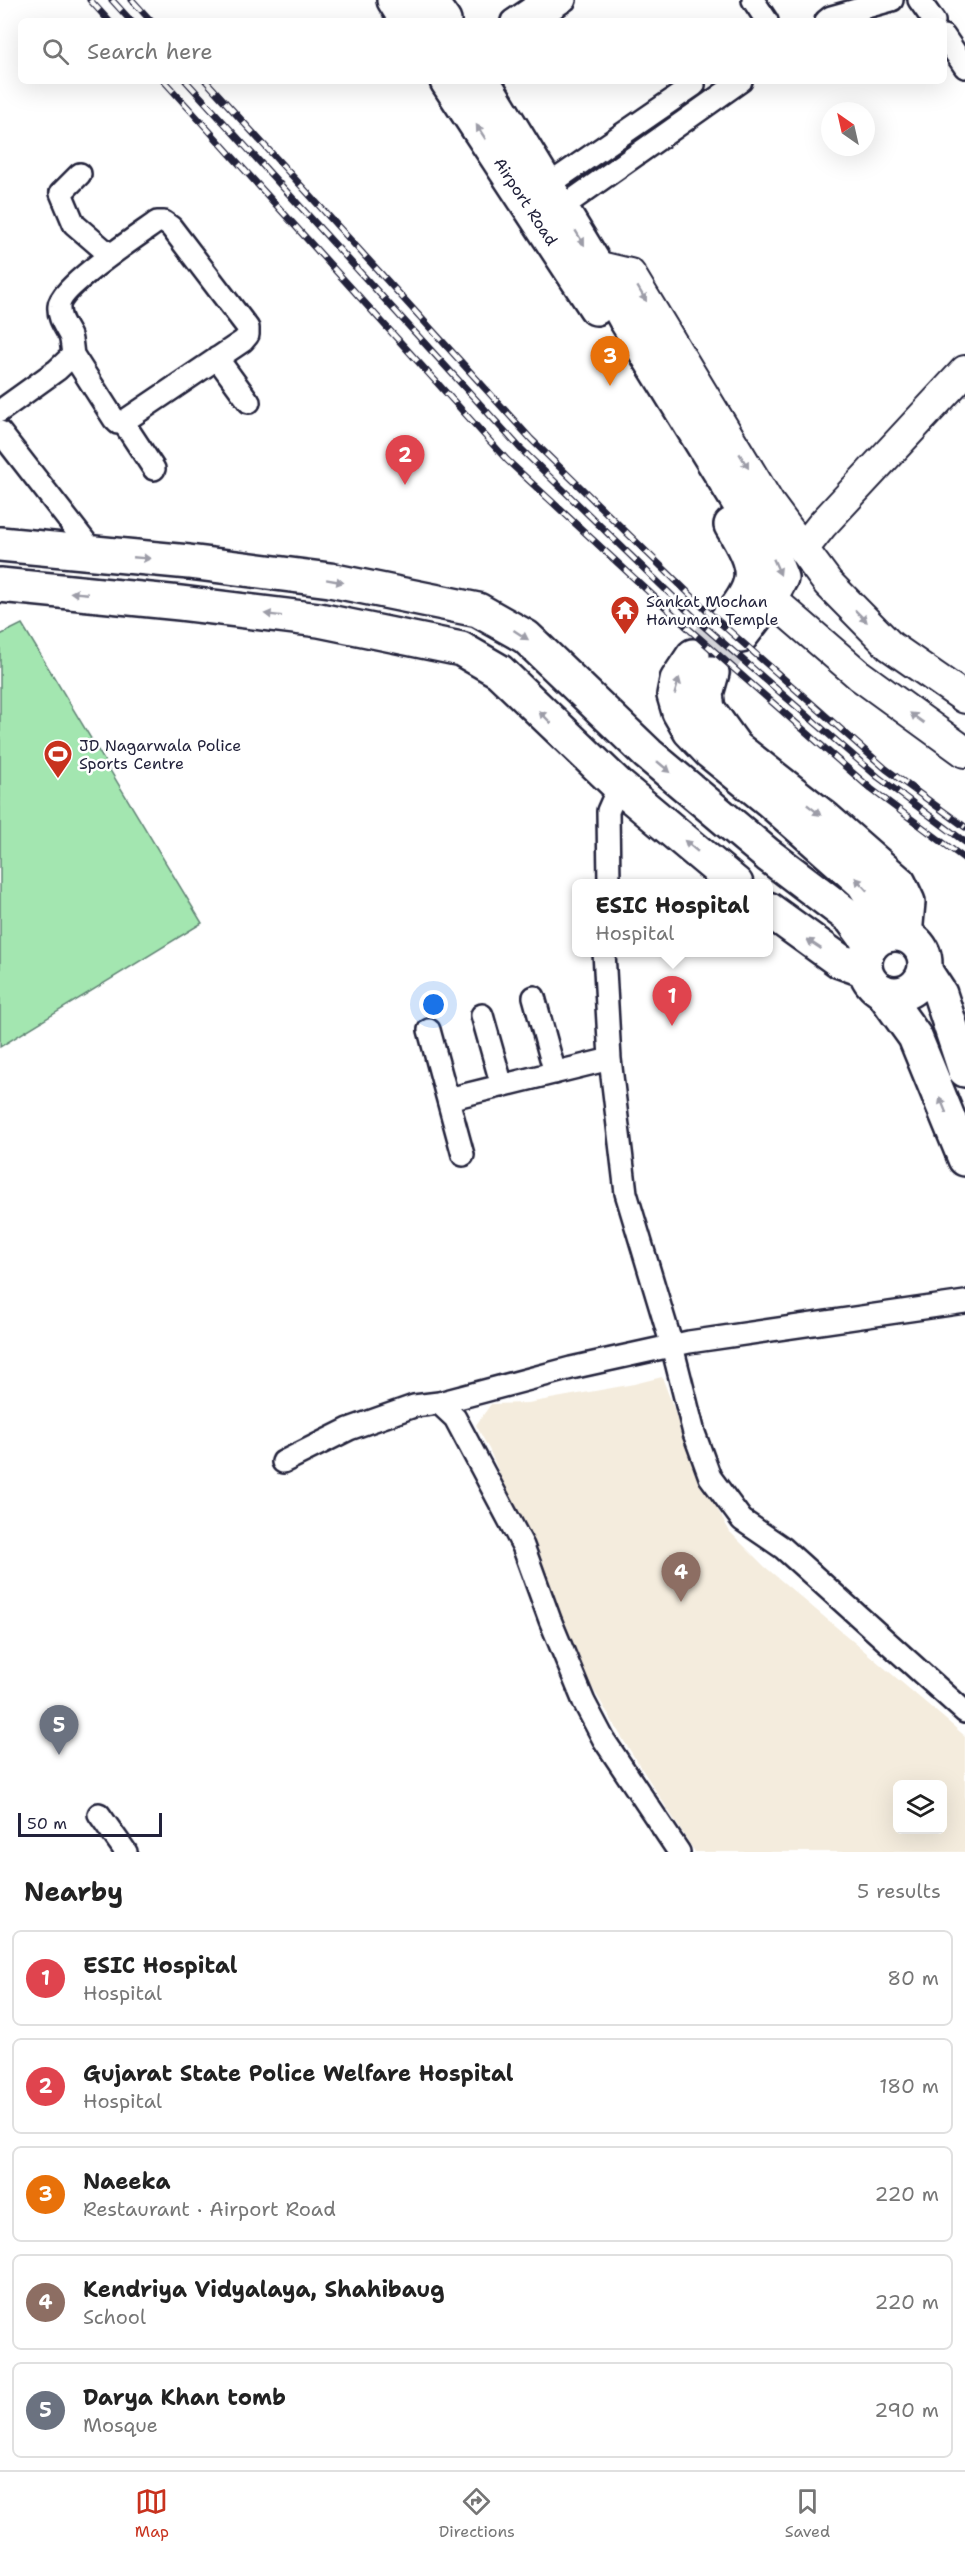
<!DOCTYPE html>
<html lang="en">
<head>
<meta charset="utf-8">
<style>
	body { margin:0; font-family:"Shantell Sans",sans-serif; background:#f6f6f6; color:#222 }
	.controls { position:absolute; right:18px; bottom:18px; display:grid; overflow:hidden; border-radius:9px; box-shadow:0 6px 24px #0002 }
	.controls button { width:54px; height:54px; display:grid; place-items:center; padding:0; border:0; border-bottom:2px solid #e0e0e0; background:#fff; color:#222; font:30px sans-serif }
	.compass { position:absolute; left:821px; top:102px; width:54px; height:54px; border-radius:50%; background:#fff; box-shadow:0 6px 24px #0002; rotate:326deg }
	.scale { position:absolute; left:18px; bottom:15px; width:144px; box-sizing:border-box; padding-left:6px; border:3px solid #22223b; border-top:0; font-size:16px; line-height:21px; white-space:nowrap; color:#22223b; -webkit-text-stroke:4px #fff; paint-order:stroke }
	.you { position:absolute; left:434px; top:1005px; width:21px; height:21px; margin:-15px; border:4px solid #fff; border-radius:50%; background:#1a73e8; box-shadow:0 0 0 9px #1a73e833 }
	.badge { display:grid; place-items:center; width:39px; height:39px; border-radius:50%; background:#c8321e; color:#fff; font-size:20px; font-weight:700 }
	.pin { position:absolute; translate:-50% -50px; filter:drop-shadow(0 2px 3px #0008) }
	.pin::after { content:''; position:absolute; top:32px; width:21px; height:18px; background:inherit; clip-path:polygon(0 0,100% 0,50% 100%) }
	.popup { position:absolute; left:572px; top:879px; width:201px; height:78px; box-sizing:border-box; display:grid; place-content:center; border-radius:9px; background:#fff; filter:drop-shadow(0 2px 4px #0005); font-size:20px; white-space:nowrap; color:#767676 }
	.popup b { font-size:22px; color:#222 }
	.popup::after { content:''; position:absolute; left:50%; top:100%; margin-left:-12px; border:12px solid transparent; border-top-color:#fff }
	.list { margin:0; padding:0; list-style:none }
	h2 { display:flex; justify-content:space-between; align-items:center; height:78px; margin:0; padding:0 24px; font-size:26px }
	h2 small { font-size:20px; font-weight:400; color:#767676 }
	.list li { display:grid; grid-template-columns:39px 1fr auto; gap:18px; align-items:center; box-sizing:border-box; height:96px; margin:0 12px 12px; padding:0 12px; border:2px solid #e0e0e0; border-radius:9px }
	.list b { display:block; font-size:22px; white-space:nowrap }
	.list p { margin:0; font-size:20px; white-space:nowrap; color:#767676 }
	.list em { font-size:20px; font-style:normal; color:#767676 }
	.icon { flex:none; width:33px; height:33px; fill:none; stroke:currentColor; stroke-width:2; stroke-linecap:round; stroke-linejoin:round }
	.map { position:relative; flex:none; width:965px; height:1852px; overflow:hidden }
	.search { position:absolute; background:#fff; box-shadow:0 6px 24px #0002; left:18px; right:18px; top:18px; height:66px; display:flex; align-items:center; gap:15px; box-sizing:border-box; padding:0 21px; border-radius:9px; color:#767676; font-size:22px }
	.sheet { height:618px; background:#fff }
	nav { display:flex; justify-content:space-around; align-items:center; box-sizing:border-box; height:84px; border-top:2px solid #e0e0e0; background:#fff; font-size:16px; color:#767676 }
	nav a { display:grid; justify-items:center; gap:3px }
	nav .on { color:#c8321e }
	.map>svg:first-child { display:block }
	.built { fill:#f4ecdd; fill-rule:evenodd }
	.green { fill:#a3e6b0; stroke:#628476; stroke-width:1.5 }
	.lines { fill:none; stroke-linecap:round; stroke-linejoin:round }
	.primary-tunnel { stroke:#d3d3d8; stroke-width:33; stroke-dasharray:33 16; stroke-linecap:butt }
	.street-casing { stroke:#22223b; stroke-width:26 }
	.secondary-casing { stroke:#22223b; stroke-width:34 }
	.primary-casing { stroke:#22223b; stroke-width:38 }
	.street { stroke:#fff; stroke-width:21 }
	.secondary { stroke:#fff; stroke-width:30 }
	.primary { stroke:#fff; stroke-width:33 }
	.rail-casing { stroke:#22223b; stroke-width:7 }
	.rail { stroke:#fff; stroke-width:4.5; stroke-dasharray:14; stroke-linecap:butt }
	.oneway { fill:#9c9ca7 }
	.labels { text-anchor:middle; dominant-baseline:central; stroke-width:5; stroke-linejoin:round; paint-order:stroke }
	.street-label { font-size:16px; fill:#22223b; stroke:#fff }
	.poi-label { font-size:16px; fill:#22223b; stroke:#fff; text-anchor:start }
</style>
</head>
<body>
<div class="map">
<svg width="965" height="1852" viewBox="0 0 965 1852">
	<rect width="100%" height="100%" fill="#fff"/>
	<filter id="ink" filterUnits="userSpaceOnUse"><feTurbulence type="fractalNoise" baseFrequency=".0167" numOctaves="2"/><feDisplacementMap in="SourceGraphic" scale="12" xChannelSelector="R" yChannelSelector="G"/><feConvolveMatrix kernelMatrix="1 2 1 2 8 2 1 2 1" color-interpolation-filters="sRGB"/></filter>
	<g filter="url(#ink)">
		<!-- built -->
		<path class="built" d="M 662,1377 L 699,1476 L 730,1532 L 764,1566 L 965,1736 L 965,1852 L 695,1852 L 624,1741 L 589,1682 L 489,1449 L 476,1425 L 491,1404 L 528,1403 L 634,1384 ZM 898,1784 L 942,1784 L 942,1830 L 898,1830 Z"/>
		<!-- green -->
		<path class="green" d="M 22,624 L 202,923 L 0,1047 L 0,635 Z"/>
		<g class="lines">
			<!-- primary-tunnel -->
			<path class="primary-tunnel" d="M 693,656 L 725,622
				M 712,673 L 741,636"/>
			<!-- street casing -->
			<g class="street-casing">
				<path id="street" d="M 753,0 L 767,21
					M 919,0 L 934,21
					M 512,21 L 543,0
					M 534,21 L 565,0
					M 826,21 L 831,17 L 892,0
					M 944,36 L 965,67
					M 80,174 L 61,193 L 74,224 L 110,255
					M 547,186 L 694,85
					M 561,208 L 741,81
					M 73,355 C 72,349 72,342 70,336 C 65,326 58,318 59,306 C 60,287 139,235 157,222 L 164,222 L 171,227 L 248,328 L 248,335 L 243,341 L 123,422
					M 217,358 L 249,402
					M 0,411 L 57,370 L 73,355 L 114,419 L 118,423 L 123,422 L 154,469
					M 0,432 L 94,553
					M 609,884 L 608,811 L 619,786
					M 604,952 L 610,1059 L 626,1193 L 672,1346 L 694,1433 L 710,1477 L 742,1520 L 783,1548 L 965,1712
					M 534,997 L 555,1073
					M 482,1015 L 502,1086
					M 429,1030 L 463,1155
					M 448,1099 L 610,1059
					M 439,1403 L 455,1418 L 523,1546 L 550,1620 L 584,1702 L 604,1740 L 679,1852
					M 283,1462 L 349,1429 L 414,1406 L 439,1403 L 571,1368 L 689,1342 L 965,1302
					M 99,1814 L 126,1852"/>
			</g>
			<!-- secondary casing -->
			<g class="secondary-casing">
				<path id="secondary" d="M 580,277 L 596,266 L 630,274 L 770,505 L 828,583 L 890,646 L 965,698
					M 803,549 L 822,525 L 965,371
					M 770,598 L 859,675 L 965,752"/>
			</g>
			<!-- primary casing -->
			<g class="primary-casing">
				<g id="primary">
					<path d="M 394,0 L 407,21"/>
					<path d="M 429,0 L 444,21"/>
					<path id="s1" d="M 447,81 L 596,308"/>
					<path d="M 483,81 L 596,266 L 626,320 L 773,558 L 781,578 L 770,598 L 741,636"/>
					<path d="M 0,544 L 189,562 L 330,580 L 478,610 L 526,637 L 648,754 L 768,855 L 851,918 L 871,945"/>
					<path d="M 0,585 L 180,603 L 319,620 L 461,649 L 499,671 L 619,786 L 736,884"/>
					<path d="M 725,622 C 760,583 758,569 731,525"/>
					<path d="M 693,656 L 677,680 L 674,695 L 679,712 L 690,731 L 710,752 L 769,800 L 863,883 L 876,903 L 888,935"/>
					<path d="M 712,673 L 706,694 L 708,709 L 736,748 L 826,819 L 899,883 L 908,902 L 905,935"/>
					<path d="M 768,909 L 840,961 L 865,970"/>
					<circle cx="895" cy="964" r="30"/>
					<path d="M 925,971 L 940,994 L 965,1070"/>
					<path d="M 882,991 L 915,1037 L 965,1159"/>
				</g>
			</g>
			<!-- street -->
			<use href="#street" class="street"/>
			<!-- secondary -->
			<use href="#secondary" class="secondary"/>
			<!-- primary -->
			<use href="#primary" class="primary"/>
			<!-- rail casing -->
			<g class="rail-casing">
				<path id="rail" d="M 90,0 L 109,21
					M 112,0 L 131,21
					M 132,0 L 151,21
					M 164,81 L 507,460 L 690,630 L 871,789 L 965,859
					M 186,81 L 520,448 L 698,621 L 878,777 L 965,842
					M 206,81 L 531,439 L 708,612 L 886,769 L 965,827"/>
			</g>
			<!-- rail -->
			<use href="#rail" class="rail"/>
		</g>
		<!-- one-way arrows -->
		<defs><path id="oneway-solid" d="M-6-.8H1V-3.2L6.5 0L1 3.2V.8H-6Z" transform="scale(1.5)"/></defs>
		<g class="oneway">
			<use href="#oneway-solid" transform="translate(481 132) rotate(-123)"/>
			<use href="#oneway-solid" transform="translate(580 238) rotate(59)"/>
			<use href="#oneway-solid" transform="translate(642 294) rotate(59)"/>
			<use href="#oneway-solid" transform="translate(744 461) rotate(59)"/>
			<use href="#oneway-solid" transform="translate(142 558) rotate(5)"/>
			<use href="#oneway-solid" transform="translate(777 567) rotate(66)"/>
			<use href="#oneway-solid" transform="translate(335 581) rotate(10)"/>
			<use href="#oneway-solid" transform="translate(79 593) rotate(-175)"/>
			<use href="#oneway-solid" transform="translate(273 615) rotate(-173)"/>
			<use href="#oneway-solid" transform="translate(861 616) rotate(45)"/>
			<use href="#oneway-solid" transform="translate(521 635) rotate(33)"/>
			<use href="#oneway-solid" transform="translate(677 686) rotate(-74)"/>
			<use href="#oneway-solid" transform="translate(545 717) rotate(-135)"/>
			<use href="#oneway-solid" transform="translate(917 718) rotate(-144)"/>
			<use href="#oneway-solid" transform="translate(664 767) rotate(40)"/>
			<use href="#oneway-solid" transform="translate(814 810) rotate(38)"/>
			<use href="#oneway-solid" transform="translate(691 846) rotate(-140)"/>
			<use href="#oneway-solid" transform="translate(861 884) rotate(-133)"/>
			<use href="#oneway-solid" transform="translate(814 944) rotate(-146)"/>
			<use href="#oneway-solid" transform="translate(943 1105) rotate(-112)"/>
		</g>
	</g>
	<!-- icons -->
	<defs>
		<g id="temple-pin" transform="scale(1.5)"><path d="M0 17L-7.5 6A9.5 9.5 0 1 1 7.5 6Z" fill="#c8321e" stroke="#fff"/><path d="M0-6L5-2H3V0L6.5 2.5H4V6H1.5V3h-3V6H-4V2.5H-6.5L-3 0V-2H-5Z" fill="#fff"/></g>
		<g id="stadium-pin" transform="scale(1.5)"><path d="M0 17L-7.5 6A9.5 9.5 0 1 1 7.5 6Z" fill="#c8321e" stroke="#fff"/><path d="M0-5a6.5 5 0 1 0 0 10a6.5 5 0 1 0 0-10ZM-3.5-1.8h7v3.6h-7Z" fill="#fff"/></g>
	</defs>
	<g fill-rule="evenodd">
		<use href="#temple-pin" x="625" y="610"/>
		<use href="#stadium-pin" x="58" y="754"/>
	</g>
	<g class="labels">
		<!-- street labels -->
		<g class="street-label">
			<text stroke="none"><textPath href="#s1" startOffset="144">Airport Road</textPath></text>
		</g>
		<!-- poi labels -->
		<g class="poi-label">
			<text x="646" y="601">Sankat Mochan<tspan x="646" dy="18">Hanuman Temple</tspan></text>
			<text x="79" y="745">JD Nagarwala Police<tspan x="79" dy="18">Sports Centre</tspan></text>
		</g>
	</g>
</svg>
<div class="controls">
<button><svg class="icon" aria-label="layers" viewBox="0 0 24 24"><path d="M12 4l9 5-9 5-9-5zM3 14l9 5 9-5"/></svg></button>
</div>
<svg class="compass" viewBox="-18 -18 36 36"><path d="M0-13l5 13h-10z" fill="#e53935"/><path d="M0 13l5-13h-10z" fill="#767676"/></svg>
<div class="scale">50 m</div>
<div class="you"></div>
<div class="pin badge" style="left:672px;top:1026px;background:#e0444e">1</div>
<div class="popup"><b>ESIC Hospital</b>Hospital</div>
<div class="pin badge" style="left:405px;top:485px;background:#e0444e">2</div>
<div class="pin badge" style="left:610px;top:386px;background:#e8710a">3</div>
<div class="pin badge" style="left:681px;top:1602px;background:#8d6e63">4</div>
<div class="pin badge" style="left:59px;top:1755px;background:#6b7280">5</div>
<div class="search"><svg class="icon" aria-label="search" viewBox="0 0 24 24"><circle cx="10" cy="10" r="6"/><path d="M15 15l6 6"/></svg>Search here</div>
</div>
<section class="sheet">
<h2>Nearby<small>5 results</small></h2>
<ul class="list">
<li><span class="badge" style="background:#e0444e">1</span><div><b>ESIC Hospital</b><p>Hospital</p></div><em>80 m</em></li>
<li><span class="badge" style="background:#e0444e">2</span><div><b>Gujarat State Police Welfare Hospital</b><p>Hospital</p></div><em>180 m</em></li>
<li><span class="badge" style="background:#e8710a">3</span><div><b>Naeeka</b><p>Restaurant · Airport Road</p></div><em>220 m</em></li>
<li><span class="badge" style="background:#8d6e63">4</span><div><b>Kendriya Vidyalaya, Shahibaug</b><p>School</p></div><em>220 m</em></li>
<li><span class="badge" style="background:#6b7280">5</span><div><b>Darya Khan tomb</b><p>Mosque</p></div><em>290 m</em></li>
</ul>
</section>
<nav>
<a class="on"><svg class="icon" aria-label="map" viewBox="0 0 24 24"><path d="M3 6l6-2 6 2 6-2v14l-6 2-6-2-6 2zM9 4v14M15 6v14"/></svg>Map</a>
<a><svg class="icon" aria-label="directions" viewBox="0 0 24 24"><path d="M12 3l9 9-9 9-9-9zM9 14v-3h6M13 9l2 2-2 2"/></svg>Directions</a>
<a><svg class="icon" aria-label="saved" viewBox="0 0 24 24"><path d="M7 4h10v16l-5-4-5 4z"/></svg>Saved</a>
</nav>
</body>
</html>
